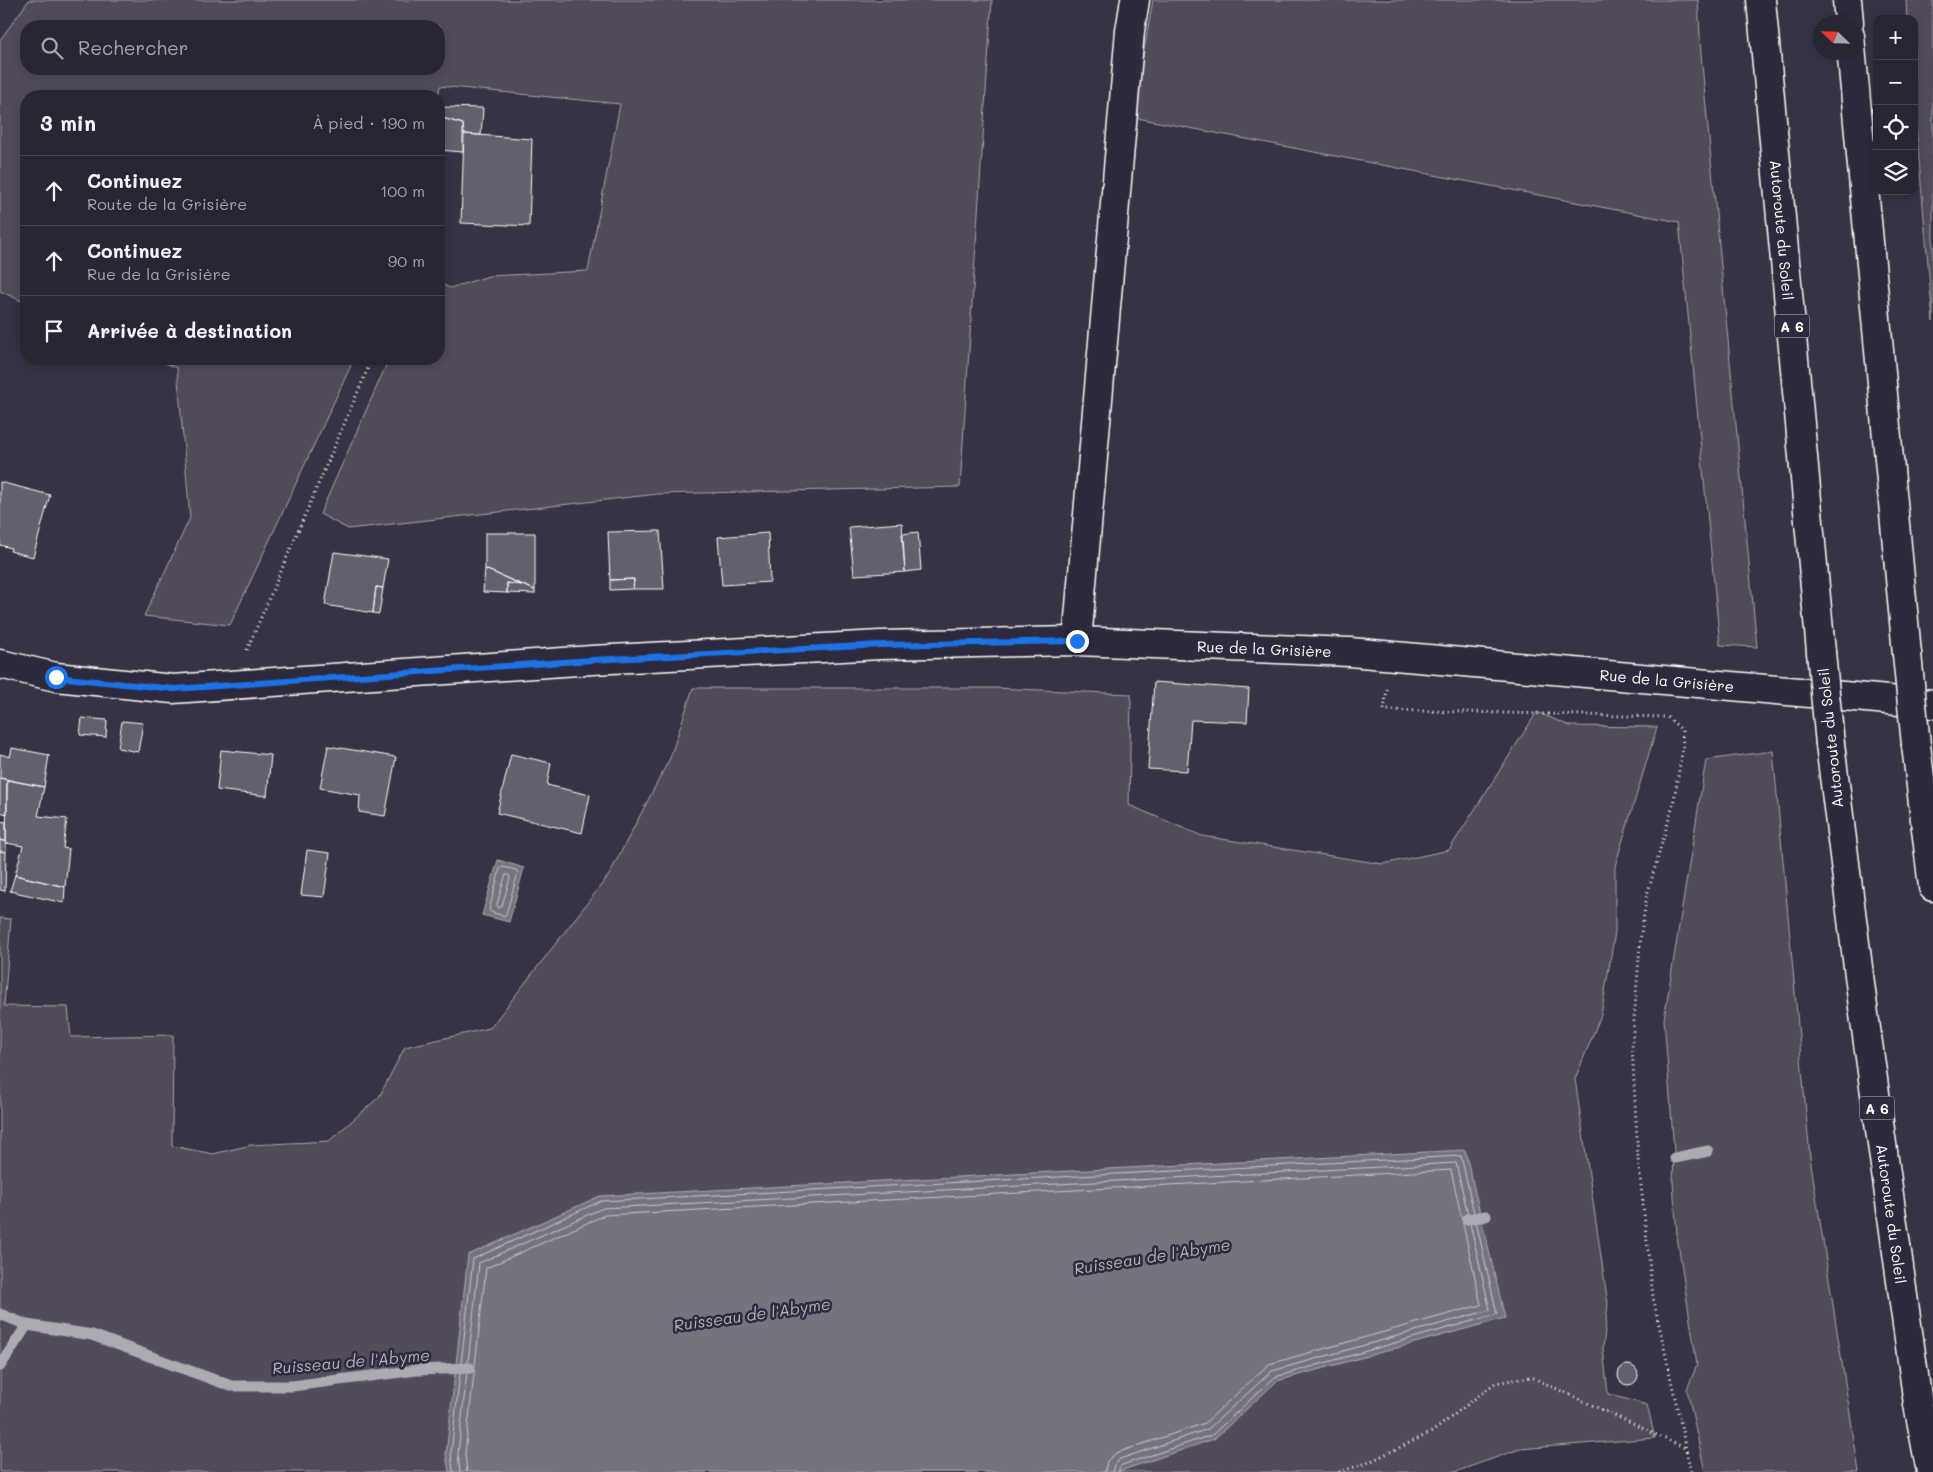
<!DOCTYPE html>
<html lang="fr">
<head>
<meta charset="utf-8">
<style>
	body { margin:0; font-family:Mali,sans-serif; background:#353240; color:#f1f3f6 }
	.controls { position:absolute; right:15px; top:15px; display:grid; overflow:hidden; border-radius:10px; box-shadow:0 2px 12px #0003 }
	.controls button { width:45px; height:45px; display:grid; place-items:center; padding:0; border:0; border-bottom:1px solid #45434f; background:#292634; color:#f1f3f6; font:25px sans-serif }
	.compass { position:absolute; left:1813px; top:15px; width:45px; height:45px; border-radius:50%; background:#292634; box-shadow:0 2px 12px #0003; rotate:293deg }
	.stop { position:absolute; width:15px; height:15px; margin:-11px; border:4px solid #1a73e8; border-radius:50%; background:#fff }
	.stop.end { background:#1a73e8; border-color:#fff; box-shadow:0 1px 5px #0008 }
	.list { margin:0; padding:0; list-style:none }
	h2 { display:flex; justify-content:space-between; align-items:center; height:65px; margin:0; padding:0 20px; font-size:21px }
	h2 small { font-size:16px; font-weight:400; color:#a5a5ac }
	.list li { display:grid; grid-template-columns:32px 1fr auto; gap:15px; align-items:center; box-sizing:border-box; height:70px; padding:0 20px; border-top:1px solid #45434f }
	.list b { display:block; font-size:19px; white-space:nowrap }
	.list p { margin:0; font-size:16px; white-space:nowrap; color:#a5a5ac }
	.list em { font-size:16px; font-style:normal; color:#a5a5ac }
	.icon { flex:none; width:28px; height:28px; fill:none; stroke:currentColor; stroke-width:2; stroke-linecap:round; stroke-linejoin:round }
	.map { position:relative; flex:none; width:1933px; height:1472px; overflow:hidden }
	.search { position:absolute; background:#292634; box-shadow:0 2px 12px #0003; left:20px; top:20px; width:425px; height:55px; display:flex; align-items:center; gap:12px; box-sizing:border-box; padding:0 18px; border-radius:20px; color:#a5a5ac; font-size:19px }
	.panel { position:absolute; background:#292634; box-shadow:0 2px 12px #0003; left:20px; top:90px; width:425px; height:275px; border-radius:20px }
	.map>svg:first-child { display:block }
	.green { fill:#514c5c; stroke:#a8a6ae; fill-rule:evenodd }
	.water { fill:#76737f; stroke:#adabb2 }
	.lines { fill:none; stroke-linecap:round; stroke-linejoin:round }
	.shore { stroke:#c8c7cc; stroke-width:1 }
	.stream { stroke:#adabb2; stroke-width:11 }
	.building { fill:#635f6d; stroke:#fff }
	.minor-casing { stroke:#fff; stroke-width:31 }
	.highway-casing { stroke:#fff; stroke-width:31 }
	.path { stroke:#fff; stroke-width:3; stroke-dasharray:1 4; stroke-linecap:butt }
	.minor { stroke:#2f2a3d; stroke-width:28 }
	.highway { stroke:#2f2a3d; stroke-width:28 }
	.highway-bridge-casing { stroke:#fff; stroke-width:31; stroke-linecap:butt }
	.highway-bridge { stroke:#2f2a3d; stroke-width:28 }
	.route { stroke:#1a73e8; stroke-width:6 }
	.labels { text-anchor:middle; dominant-baseline:central; stroke-width:5; stroke-linejoin:round; paint-order:stroke }
	.shield { fill:#2f2a3d; stroke:#c1bfc5; stroke-width:1 }
	.shield-label { font-size:14px; font-weight:bold; fill:#fff }
	.street-label { font-size:15px; fill:#fff; stroke:#2f2a3d }
	.water-label { font-size:16px; font-style:italic; fill:#b4b2b9; stroke:#2f2a3d }
</style>
</head>
<body>
<div class="map">
<svg width="1933" height="1472" viewBox="0 0 1933 1472">
	<rect width="100%" height="100%" fill="#373345"/>
	<filter id="ink" filterUnits="userSpaceOnUse"><feTurbulence type="fractalNoise" baseFrequency=".02" numOctaves="2"/><feDisplacementMap in="SourceGraphic" scale="10" xChannelSelector="R" yChannelSelector="G"/><feConvolveMatrix kernelMatrix="1 2 1 2 8 2 1 2 1" color-interpolation-filters="sRGB"/></filter>
	<g filter="url(#ink)">
		<!-- green -->
		<path class="green" d="M 29,0 L 992,0 L 960,487 L 658,494 L 348,529 L 320,514 L 389,359 L 439,359 L 439,283 L 450,288 L 489,276 L 588,271 L 620,104 L 440,86 L 438,96 L 26,96 L 26,303 L 0,291 L 0,40 ZM 26,26 L 439,26 L 439,69 L 26,69 Z
			M 1153,0 L 1698,0 L 1701,54 L 1757,647 L 1720,645 L 1679,222 L 1132,117 Z
			M 1906,0 L 1933,0 L 1933,322 L 1914,102 L 1914,19 L 1907,19 Z
			M 155,359 L 354,359 L 230,625 L 144,616 L 190,518 L 177,368 Z
			M 693,688 L 995,688 L 1131,694 L 1129,805 L 1202,836 L 1383,864 L 1449,850 L 1537,712 L 1570,726 L 1657,727 L 1615,866 L 1615,932 L 1601,1015 L 1575,1079 L 1608,1304 L 1603,1348 L 1608,1394 L 1647,1405 L 1655,1438 L 1520,1449 L 1455,1472 L 0,1472 L 0,918 L 11,919 L 4,1006 L 68,1007 L 71,1037 L 173,1035 L 172,1146 L 213,1154 L 251,1145 L 329,1141 L 379,1097 L 405,1047 L 490,1028 L 609,875 L 670,758 Z
			M 1773,751 L 1810,1157 L 1859,1472 L 1705,1472 L 1687,1389 L 1697,1365 L 1677,1236 L 1673,1182 L 1674,1151 L 1664,1019 L 1706,760 Z"/>
		<!-- water -->
		<path class="water" d="M 498,860 L 524,868 L 509,922 L 482,915 Z
			M 1465,1150 L 1505,1318 L 1277,1381 L 1214,1439 L 1117,1472 L 449,1472 L 446,1454 L 468,1255 L 600,1196 Z"/>
		<g class="lines">
			<!-- shore -->
			<path class="shore" d="M 503,867 L 516,870 L 518,873 L 506,914 L 504,916 L 491,912 L 489,910 L 500,869 Z
				M 506,875 L 509,875 L 510,878 L 502,906 L 499,908 L 497,905 Z
				M 453,1472 L 451,1453 L 473,1259 L 601,1201 L 1461,1156 L 1497,1314 L 1275,1377 L 1212,1435 L 1122,1465 L 1119,1468 L 1119,1472
				M 460,1472 L 458,1453 L 479,1263 L 603,1208 L 1456,1163 L 1490,1310 L 1272,1371 L 1208,1429 L 1120,1459 L 1114,1465 L 1112,1472
				M 467,1472 L 465,1453 L 486,1268 L 605,1215 L 1451,1170 L 1481,1305 L 1269,1364 L 1205,1423 L 1116,1453 L 1107,1461 L 1105,1472"/>
			<!-- stream -->
			<path class="stream" d="M 1675,1158 L 1708,1151
				M 1467,1219 L 1486,1216
				M 0,1314 L 27,1325 L 92,1335 L 231,1386 L 292,1386 L 417,1370 L 470,1368
				M 0,1366 L 27,1325"/>
		</g>
		<!-- building -->
		<path class="building" d="M 439,107 L 483,108 L 481,135 L 464,134 L 463,124 L 439,117 Z
			M 439,117 L 463,124 L 463,152 L 439,150 Z
			M 464,134 L 532,139 L 529,226 L 461,223 Z
			M 0,482 L 50,495 L 33,557 L 10,551 L 11,548 L 0,545 Z
			M 902,523 L 905,572 L 854,575 L 849,527 Z
			M 660,531 L 664,589 L 633,589 L 634,579 L 610,580 L 608,532 Z
			M 918,532 L 921,570 L 905,572 L 902,534 Z
			M 485,533 L 535,533 L 535,590 L 485,569 Z
			M 768,533 L 770,582 L 722,585 L 718,537 Z
			M 334,552 L 388,559 L 383,588 L 376,587 L 373,613 L 325,605 Z
			M 485,569 L 522,585 L 507,583 L 507,593 L 483,592 Z
			M 634,579 L 633,589 L 610,590 L 610,580 Z
			M 507,583 L 522,585 L 535,590 L 535,594 L 507,593 Z
			M 376,587 L 383,588 L 379,614 L 373,613 Z
			M 1154,682 L 1249,689 L 1247,722 L 1191,720 L 1187,771 L 1148,769 Z
			M 82,718 L 107,720 L 106,737 L 80,735 Z
			M 122,721 L 143,723 L 138,752 L 118,748 Z
			M 328,746 L 396,757 L 385,816 L 359,812 L 360,795 L 320,788 Z
			M 12,748 L 49,755 L 44,787 L 0,778 L 0,754 L 10,757 Z
			M 221,750 L 271,755 L 267,796 L 217,790 Z
			M 511,754 L 551,763 L 547,785 L 590,795 L 582,833 L 497,813 Z
			M 0,778 L 7,780 L 7,814 L 0,812 Z
			M 7,780 L 44,787 L 38,816 L 67,819 L 63,848 L 69,849 L 65,887 L 15,875 L 23,846 L 6,843 Z
			M 0,821 L 6,822 L 6,842 L 0,840 Z
			M 0,840 L 6,842 L 6,852 L 0,851 Z
			M 307,850 L 330,853 L 324,897 L 301,895 Z
			M 0,851 L 6,852 L 5,891 L 0,890 Z
			M 15,875 L 65,887 L 64,903 L 10,891 Z
			M1618 1375a10 10 0 1 1 20 0a10 10 0 1 1-20 0Z"/>
		<g class="lines">
			<!-- minor casing -->
			<g class="minor-casing">
				<g id="minor">
					<path d="M 1077,641 L 1130,31 L 1135,0"/>
					<path id="s1" d="M 0,664 L 56,677 L 173,689 L 592,660 L 881,645 L 1077,641 L 1350,652 L 1933,704"/>
				</g>
			</g>
			<!-- highway casing -->
			<g class="highway-casing">
				<g id="highway">
					<path id="s2" d="M 1761,0 L 1821,652"/>
					<path d="M 1847,0 L 1849,22"/>
					<path d="M 1850,36 L 1907,654"/>
					<path id="s3" d="M 1830,744 L 1863,1007 L 1918,1404 L 1931,1472"/>
					<path d="M 1916,745 L 1933,887"/>
				</g>
			</g>
			<!-- path -->
			<path class="path" d="M 247,650 L 372,359
				M 1387,689 L 1384,710 L 1667,717 L 1682,730 L 1683,747 L 1673,805 L 1647,895 L 1641,933 L 1632,1045 L 1638,1158 L 1653,1297 L 1691,1472
				M 1339,1472 L 1367,1463 L 1432,1432 L 1495,1383 L 1531,1377 L 1685,1448"/>
			<!-- minor -->
			<use href="#minor" class="minor"/>
			<!-- highway -->
			<use href="#highway" class="highway"/>
			<!-- highway-bridge casing -->
			<g class="highway-bridge-casing">
				<path id="highway-bridge" d="M 1821,652 L 1830,744
					M 1907,654 L 1916,745"/>
			</g>
			<!-- highway-bridge -->
			<use href="#highway-bridge" class="highway-bridge"/>
		</g>
	</g>
	<g class="lines" filter="url(#ink)">
		<!-- route -->
		<path class="route" d="M 56,677 L 174,689 L 592,660 L 881,645 L 1077,641"/>
	</g>
	<g class="labels">
		<!-- shield labels -->
		<g class="shield">
			<rect x="1774.5" y="314.5" width="35" height="23" rx="4"/>
			<rect x="1859.5" y="1096.5" width="35" height="23" rx="4"/>
		</g>
		<g class="shield-label">
			<text x="1792" y="326">A 6</text>
			<text x="1877" y="1108">A 6</text>
		</g>
		<!-- street labels -->
		<g class="street-label">
			<text stroke="none"><textPath href="#s2" startOffset="231">Autoroute du Soleil</textPath></text>
			<text stroke="none"><textPath href="#s1" startOffset="1268">Rue de la Grisière</textPath></text>
			<text stroke="none"><textPath href="#s1" startOffset="1672">Rue de la Grisière</textPath></text>
			<text transform="translate(1830 738) rotate(-96)">Autoroute du Soleil</text>
			<text stroke="none"><textPath href="#s3" startOffset="474">Autoroute du Soleil</textPath></text>
		</g>
		<!-- water labels -->
		<g class="water-label">
			<text transform="translate(1152 1256) rotate(-9)">Ruisseau de l'Abyme</text>
			<text transform="translate(752 1314) rotate(-8)">Ruisseau de l'Abyme</text>
			<text transform="translate(351 1361) rotate(-5)">Ruisseau de l'Abyme</text>
		</g>
	</g>
</svg>
<div class="controls">
<button>+</button>
<button>−</button>
<button><svg class="icon" aria-label="locate" viewBox="0 0 24 24"><circle cx="12" cy="12" r="6"/><path d="M12 2v4M12 18v4M2 12h4M18 12h4"/></svg></button>
<button><svg class="icon" aria-label="layers" viewBox="0 0 24 24"><path d="M12 4l9 5-9 5-9-5zM3 14l9 5 9-5"/></svg></button>
</div>
<svg class="compass" viewBox="-18 -18 36 36"><path d="M0-13l5 13h-10z" fill="#e53935"/><path d="M0 13l5-13h-10z" fill="#a5a5ac"/></svg>
<div class="stop" style="left:56px;top:677px"></div>
<div class="stop end" style="left:1077px;top:641px"></div>
<div class="search"><svg class="icon" aria-label="search" viewBox="0 0 24 24"><circle cx="10" cy="10" r="6"/><path d="M15 15l6 6"/></svg>Rechercher</div>
<section class="panel">
<h2>3 min<small>À pied · 190 m</small></h2>
<ul class="list">
<li><svg class="icon" aria-label="ahead" viewBox="0 0 24 24"><path d="M12 20V5M6 11l6-6 6 6"/></svg><div><b>Continuez</b><p>Route de la Grisière</p></div><em>100 m</em></li>
<li><svg class="icon" aria-label="ahead" viewBox="0 0 24 24"><path d="M12 20V5M6 11l6-6 6 6"/></svg><div><b>Continuez</b><p>Rue de la Grisière</p></div><em>90 m</em></li>
<li><svg class="icon" aria-label="arrive" viewBox="0 0 24 24"><path d="M6 21V4h12l-3 4 3 4H6"/></svg><div><b>Arrivée à destination</b></div></li>
</ul>
</section>
</div>
</body>
</html>
